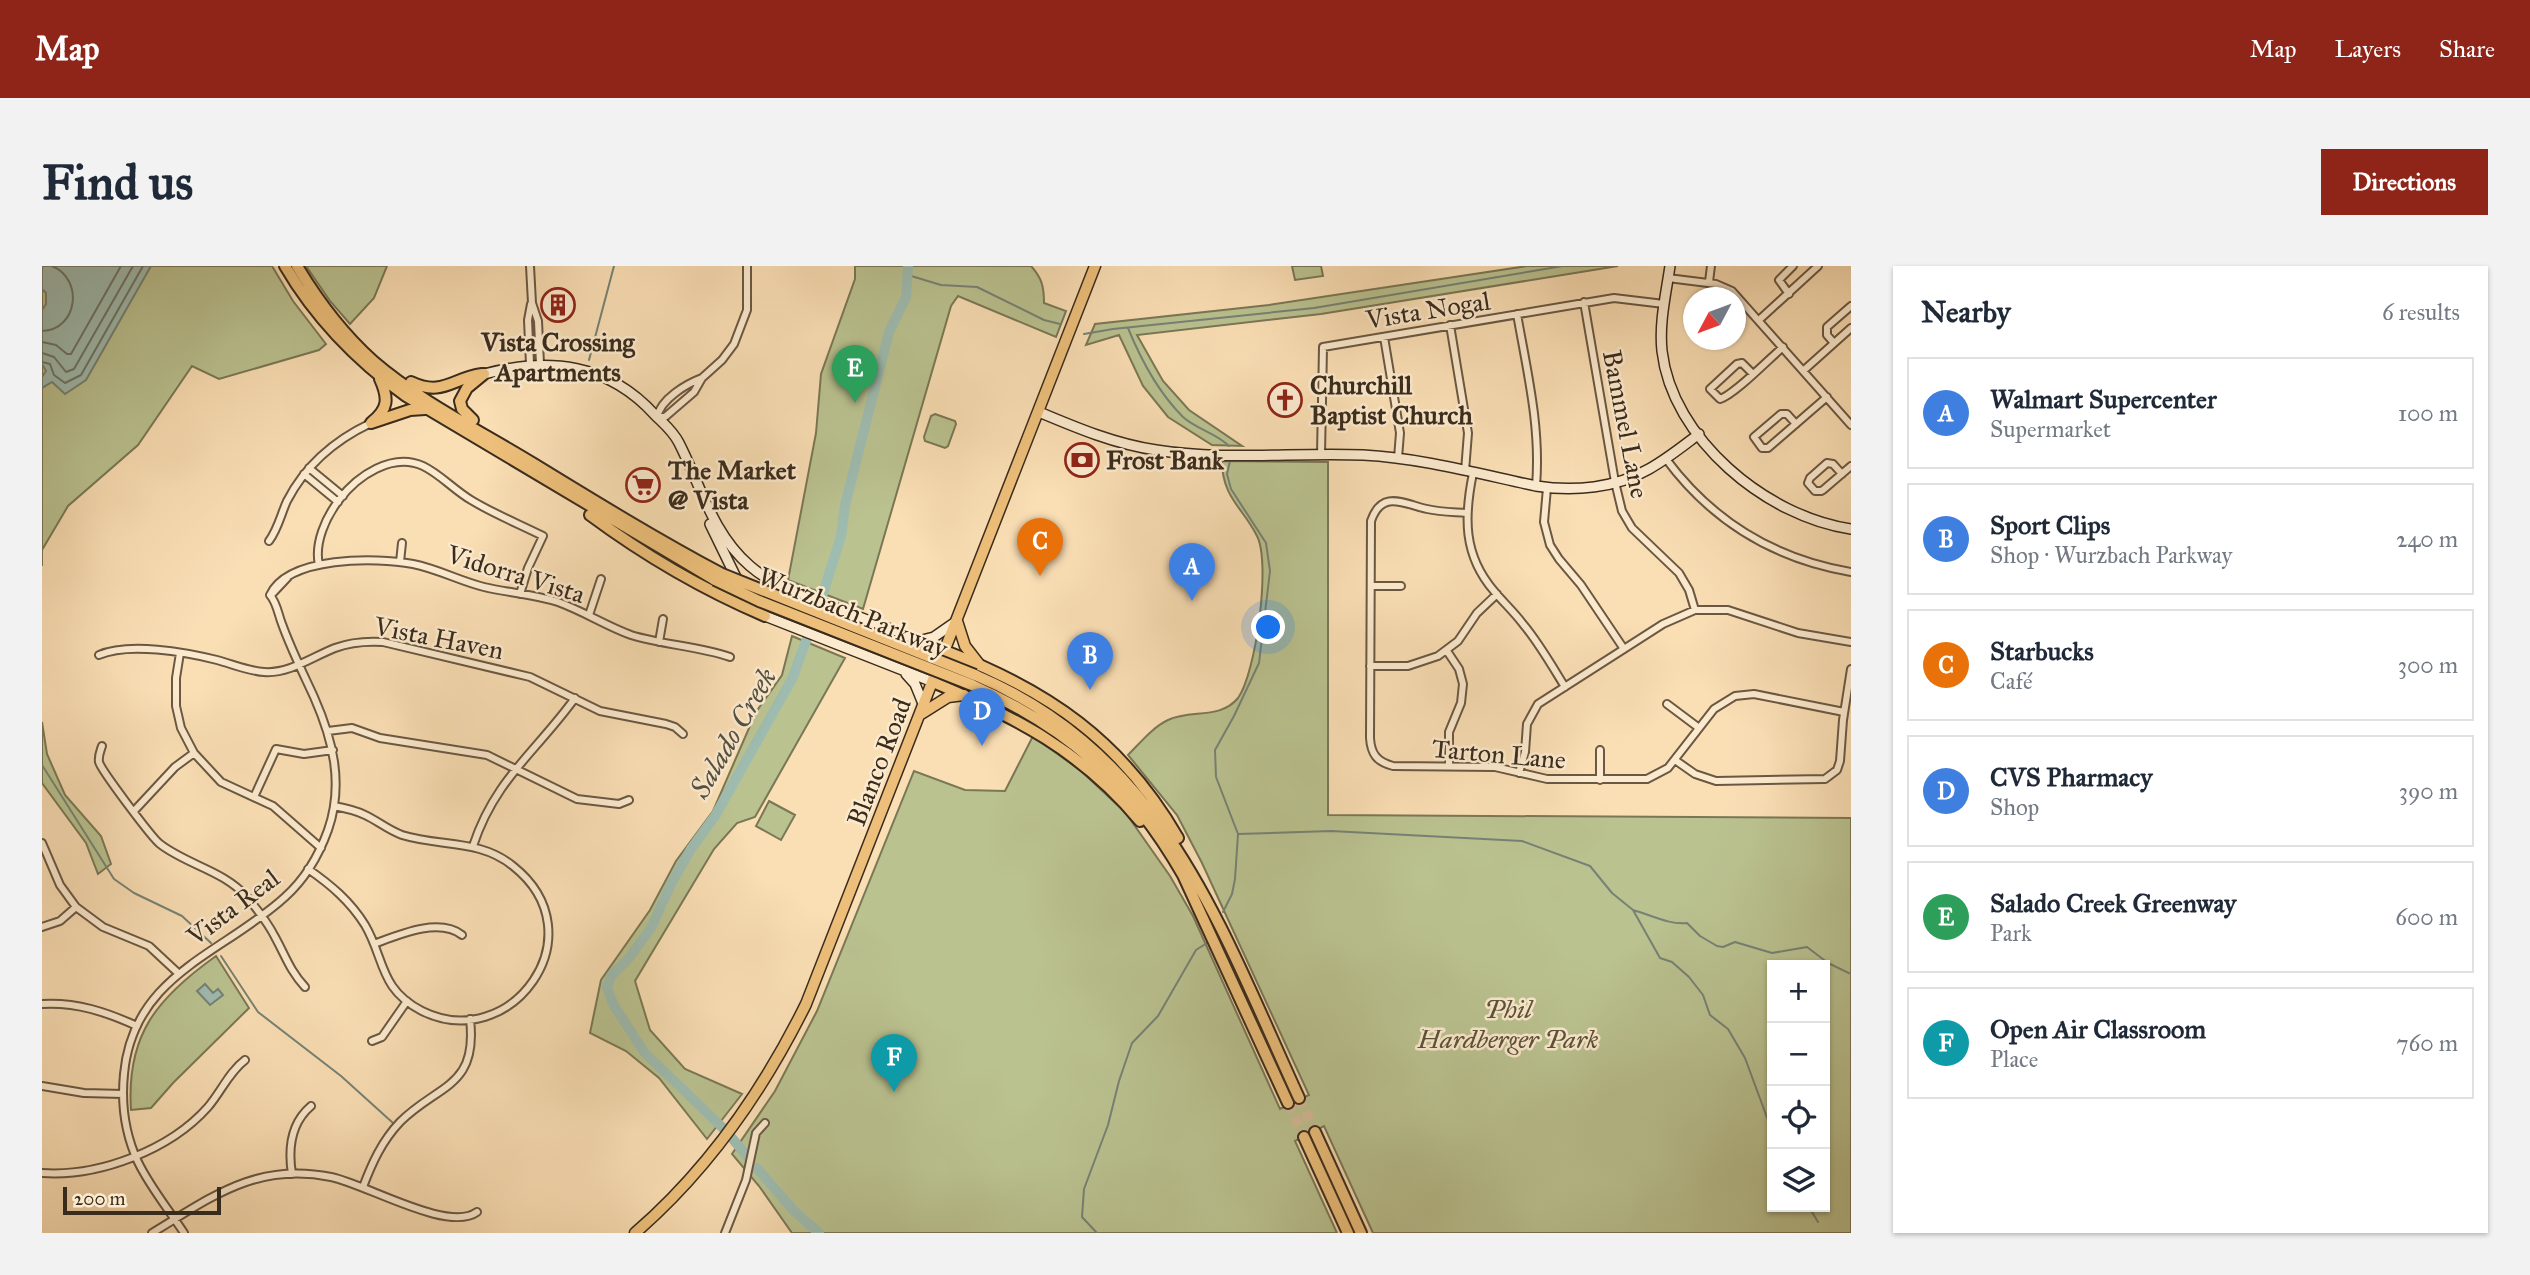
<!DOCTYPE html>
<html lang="en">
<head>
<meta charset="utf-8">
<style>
	body { margin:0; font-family:"IM FELL Great Primer",serif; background:#f2f2f3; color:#1f2937 }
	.controls { position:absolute; right:21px; bottom:21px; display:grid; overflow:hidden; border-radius:0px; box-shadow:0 2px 5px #0004 }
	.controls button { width:63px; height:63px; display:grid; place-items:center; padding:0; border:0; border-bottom:2px solid #e0e1e3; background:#fff; color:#1f2937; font:35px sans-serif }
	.compass { position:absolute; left:1641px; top:21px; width:63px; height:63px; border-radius:50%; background:#fff; box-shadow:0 2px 5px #0004; rotate:229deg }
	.scale { position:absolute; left:21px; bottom:18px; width:158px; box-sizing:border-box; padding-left:7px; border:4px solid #3a2c1d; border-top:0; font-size:19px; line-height:24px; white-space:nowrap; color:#3a2c1d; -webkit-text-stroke:5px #fceace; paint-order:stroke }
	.you { position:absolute; left:1227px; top:362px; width:24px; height:24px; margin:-18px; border:5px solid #fff; border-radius:50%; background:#1a73e8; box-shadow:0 0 0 10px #1a73e833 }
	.badge { display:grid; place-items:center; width:46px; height:46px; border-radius:50%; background:#8f2418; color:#fff; font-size:23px; font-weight:700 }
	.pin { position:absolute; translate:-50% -58px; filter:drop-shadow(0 2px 4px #0008) }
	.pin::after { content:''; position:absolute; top:37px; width:24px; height:21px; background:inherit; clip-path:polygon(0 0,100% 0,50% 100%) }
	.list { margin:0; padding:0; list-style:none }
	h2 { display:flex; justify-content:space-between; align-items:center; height:91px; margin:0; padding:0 28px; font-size:30px }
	h2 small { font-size:23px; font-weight:400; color:#747a83 }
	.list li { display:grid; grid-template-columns:46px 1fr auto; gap:21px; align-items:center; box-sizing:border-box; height:112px; margin:0 14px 14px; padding:0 14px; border:2px solid #e0e1e3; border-radius:0px }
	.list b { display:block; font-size:26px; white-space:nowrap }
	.list p { margin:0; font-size:23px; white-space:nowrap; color:#747a83 }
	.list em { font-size:23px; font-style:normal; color:#747a83 }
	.icon { flex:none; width:38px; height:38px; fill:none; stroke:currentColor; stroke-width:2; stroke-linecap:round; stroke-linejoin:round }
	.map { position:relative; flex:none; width:1809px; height:967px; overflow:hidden; border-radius:0px }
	header { display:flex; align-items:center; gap:42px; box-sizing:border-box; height:98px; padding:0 35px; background:#8f2418; color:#fff }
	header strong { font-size:33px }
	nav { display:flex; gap:38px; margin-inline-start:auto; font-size:24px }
	.intro { display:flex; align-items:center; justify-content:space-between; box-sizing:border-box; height:168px; padding:0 42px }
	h1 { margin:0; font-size:49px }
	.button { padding:18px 32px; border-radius:0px; background:#8f2418; color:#fff; font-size:24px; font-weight:700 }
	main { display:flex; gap:42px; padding:0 42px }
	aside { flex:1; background:#fff; border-radius:0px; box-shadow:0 2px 5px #0004 }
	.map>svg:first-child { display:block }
	.green { fill:#bac290; stroke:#7a7756; stroke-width:2; fill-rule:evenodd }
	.water { fill:#9ebcb0; stroke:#768275; stroke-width:2 }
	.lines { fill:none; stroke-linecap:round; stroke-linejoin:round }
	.shore { stroke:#6c7466; stroke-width:2 }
	.stream { stroke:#768275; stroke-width:2 }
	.river { stroke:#9ebcb0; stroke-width:10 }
	.highway-tunnel { stroke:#d4ba96; stroke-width:10; stroke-dasharray:10 5; stroke-linecap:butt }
	.street-casing { stroke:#6a5843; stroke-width:10 }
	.secondary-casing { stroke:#3a2c1d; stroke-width:12 }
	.primary-casing { stroke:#3a2c1d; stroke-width:13 }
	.highway-casing { stroke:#3a2c1d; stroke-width:14 }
	.street { stroke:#fceace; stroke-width:6 }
	.secondary { stroke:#fceace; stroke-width:9 }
	.primary { stroke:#edbf7a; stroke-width:10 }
	.highway { stroke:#edbf7a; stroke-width:10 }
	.highway-bridge-casing { stroke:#3a2c1d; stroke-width:14; stroke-linecap:butt }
	.highway-bridge { stroke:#edbf7a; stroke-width:10 }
	.labels { text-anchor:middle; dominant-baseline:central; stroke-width:5; stroke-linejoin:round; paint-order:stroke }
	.street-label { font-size:26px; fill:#3a2c1d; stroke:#fceace }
	.poi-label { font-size:26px; font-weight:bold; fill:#3a2c1d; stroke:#fceace; text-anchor:start }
	.park-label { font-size:26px; font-style:italic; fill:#5a523a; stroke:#fceace }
	.water-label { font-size:28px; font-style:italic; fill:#535042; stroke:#fceace }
</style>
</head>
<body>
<header>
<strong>Map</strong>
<nav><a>Map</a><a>Layers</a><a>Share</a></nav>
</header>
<div class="intro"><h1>Find us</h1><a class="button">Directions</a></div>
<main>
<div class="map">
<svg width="1809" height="967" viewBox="0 0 1809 967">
	<rect width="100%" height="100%" fill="#fadeb4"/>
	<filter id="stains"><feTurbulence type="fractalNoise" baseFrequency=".00286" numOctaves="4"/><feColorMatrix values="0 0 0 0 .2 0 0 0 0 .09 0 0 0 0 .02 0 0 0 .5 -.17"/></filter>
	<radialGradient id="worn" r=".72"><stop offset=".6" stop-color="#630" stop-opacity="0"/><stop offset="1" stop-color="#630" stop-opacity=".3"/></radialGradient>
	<!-- green -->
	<path class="green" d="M 0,0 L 230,0 L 251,35 L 284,78 L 277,84 L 177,113 L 150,100 L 96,179 L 26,240 L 0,284 L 0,300 Z
		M 264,0 L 345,0 L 332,32 L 308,58 L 288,35 Z
		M 813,0 L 989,0 C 1000,12 1002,21 1002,37 L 1024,45 L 1014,71 L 916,30 L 909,40 L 821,343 L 746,314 L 774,167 L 779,108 L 813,13 Z
		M 1250,0 L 1279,0 L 1281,10 L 1253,14 Z
		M 1485,0 L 1576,0 L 1279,48 L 1095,69 L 1121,115 L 1147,144 L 1200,180 L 1170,179 L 1126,151 L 1101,120 L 1077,69 L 1044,79 L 1053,58 L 1227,39 Z
		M 893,148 L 913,155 L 914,158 L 906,180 L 903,182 L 883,175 L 882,171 L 889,150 Z
		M 1180,195 L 1286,196 L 1286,549 L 1809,552 L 1809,967 L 1331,967 L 1282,860 L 1253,875 L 1295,967 L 750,967 L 717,920 L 690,888 L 733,825 L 775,745 L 872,505 L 923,524 L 963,525 L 991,470 L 1039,505 L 1083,546 L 1128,610 L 1151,650 L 1238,843 L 1267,829 L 1160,597 L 1135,549 L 1086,489 C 1098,477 1111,461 1126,454 C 1149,443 1178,454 1196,432 C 1214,407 1229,297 1215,270 C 1201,242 1180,231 1180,195 ZM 1730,699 L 1783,699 L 1783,941 L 1730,941 Z
		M 750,370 L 803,392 L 713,551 L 695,557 L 672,583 L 593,715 L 608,764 L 643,803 L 700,828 L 665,873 L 617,812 L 584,785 L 548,767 L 559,714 L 608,644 L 634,595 L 671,545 L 714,446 L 740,409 Z
		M 0,456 L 5,488 L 23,529 L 59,570 L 69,598 L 56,608 L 44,577 L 0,517 Z
		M 727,535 L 753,549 L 739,574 L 714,560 Z
		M 174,690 L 207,742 L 131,817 L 109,842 L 89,844 C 84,769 115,732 174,690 Z"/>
	<!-- water -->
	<path class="water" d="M 0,0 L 109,0 L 44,114 L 23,128 L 10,116 L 0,122 L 0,111 L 4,105 L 0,98 L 0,44 L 4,38 L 4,27 L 0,23 Z
		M 163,718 L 171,727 L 176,723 L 181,729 L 168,739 L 155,725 Z"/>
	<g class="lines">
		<!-- shore -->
		<path class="shore" d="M 0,65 C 36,64 42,13 10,0
			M 0,76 L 14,79 L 25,88 L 29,88 L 79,0
			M 0,87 L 12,91 L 24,106 L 32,103 L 91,0
			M 0,96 L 8,98 L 12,109 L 23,117 L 39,109 L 101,0"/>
		<!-- stream -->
		<path class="stream" d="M 866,9 L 899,19 L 935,21 L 1002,54 L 1018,58
			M 1086,62 C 1099,94 1116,126 1141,151 C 1154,163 1174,167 1187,180
			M 1042,68 L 1071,63 L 1272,42 L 1521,0
			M 547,94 L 572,0
			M 0,499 L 72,613 L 92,627 L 140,650 L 169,677
			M 1196,568 L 1289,565 L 1480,575 L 1548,600 L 1570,627 L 1591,644 L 1618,692 L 1630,696 L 1647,711 L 1661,729 L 1668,749 L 1686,763 L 1703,792 L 1730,865
			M 1591,644 C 1609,649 1627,659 1645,657 L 1658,670 L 1675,680 L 1681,681 L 1693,676 L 1730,687 L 1765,681 L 1786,697 L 1809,708
			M 1181,646 L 1190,628 L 1193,613 L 1196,568 L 1174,511 L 1173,484 L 1192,450 L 1217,397 L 1228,305 L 1224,277 L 1189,223 L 1185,208 L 1188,195
			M 179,690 L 216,746 L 299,810 L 351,857
			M 1767,941 L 1776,956
			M 1055,967 L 1040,951 L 1042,923 L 1066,859 L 1077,815 L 1090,777 L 1116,750 L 1154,684 L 1165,677"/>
		<!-- river -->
		<path class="river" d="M 706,891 L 683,864 L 602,786 L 571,738 L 565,721 L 569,710 L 587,692 L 609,662 L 630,616 L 649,583 L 673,550 L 750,413 L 777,340 L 799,270 L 803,239 L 847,66 L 864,31 L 866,0
			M 715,902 L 751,944 L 777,967"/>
		<!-- highway-tunnel -->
		<path class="highway-tunnel" d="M 1257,832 L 1273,866
			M 1246,837 L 1262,871"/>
		<!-- street casing -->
		<g class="street-casing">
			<path id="street" d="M 488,0 L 490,37 L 496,55 L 498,98
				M 1626,12 L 1674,18 L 1690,25 L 1809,159
				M 1667,16 L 1669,0
				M 1747,28 L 1737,14 L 1751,0
				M 1542,36 L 1573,216 L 1580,245 L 1590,262 L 1637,307 L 1647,324 L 1653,344
				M 1475,48 C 1485,105 1499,162 1494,220
				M 1717,54 L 1776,0
				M 1652,56 L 1652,59
				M 1408,59 L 1426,167 L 1423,205
				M 1342,71 L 1358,167 L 1356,192
				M 1792,77 L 1785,69 L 1785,61 L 1809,40
				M 488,98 L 486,54 L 489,38
				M 1761,105 L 1809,62
				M 1711,108 L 1700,97 L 1695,98 L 1668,123 L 1678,133 C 1692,129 1727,93 1741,81
				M 660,112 C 644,118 619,133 615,151 L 623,151 L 652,126 L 660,112 L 680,94 L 692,78 L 705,44 L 705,0
				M 1754,158 L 1745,148 L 1739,148 L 1712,171 L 1720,182 L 1726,182 L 1785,131
				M 1279,189 L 1281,81 L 1572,32 L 1622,38
				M 1624,193 C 1670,255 1733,293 1809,306
				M 267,202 L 301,230
				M 1431,207 C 1422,251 1421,289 1452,325 C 1461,336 1472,346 1481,358 C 1497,377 1510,400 1523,421
				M 262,208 L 296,236
				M 1800,208 L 1791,198 L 1785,197 L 1768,212 L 1766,217 L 1773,225 L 1779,225 L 1781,224 L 1809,200
				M 1505,222 L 1502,256 L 1508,279 L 1517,293 L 1539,319 L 1582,383
				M 1424,247 C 1411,246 1398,246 1385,243 C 1362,238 1340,223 1329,255 L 1328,472 C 1329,488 1335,496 1351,500 L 1453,501 L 1505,513 L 1605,513 L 1626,502 L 1672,443 L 1693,430 L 1712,428 L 1802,446
				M 227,275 C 236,263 239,248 245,235 C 264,198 293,174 329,157
				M 358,296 L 360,277
				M 277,299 C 272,277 284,251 297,234 C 315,210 350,186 381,200 C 398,208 412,224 429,234 C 452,248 477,258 501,270 L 486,302 L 478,328
				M 1329,320 L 1359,320
				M 230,328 L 246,311
				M 228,329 C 246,290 334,291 371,298 C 396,303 418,315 442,321 C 467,327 492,328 516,336 C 541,345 564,360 589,369 C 621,379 656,380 688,391
				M 547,349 L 559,313
				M 617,376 L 621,353
				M 1405,385 L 1417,403 L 1421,418 L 1419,437 L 1407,466 L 1407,500
				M 138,387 L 134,412 L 134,440 L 139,462 L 152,487 L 179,516 L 231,540 L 279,582
				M 57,389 C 87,376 143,386 175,394 C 190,398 206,405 222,406 C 247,408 270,391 293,382 C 309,376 324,375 341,376 L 488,411 L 558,445 L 624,458 L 633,461 L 641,468
				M 1328,400 L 1366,400 L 1396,390 L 1416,375 L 1435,347 L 1455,328
				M 1625,438 L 1657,462
				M 286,465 L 310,462 L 338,472 L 445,489 L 535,533 L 577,538 L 587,534
				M 60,480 C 58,486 56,490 57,496 C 59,504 110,572 118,578 C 145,599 181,604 205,631 C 215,643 226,657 233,671 C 243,689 248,705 263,721
				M 1633,494 L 1653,508 L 1674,515 L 1783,513 L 1795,504 L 1798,495 L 1801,454 L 1809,403
				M 1477,507 L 1483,486 L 1485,458 L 1496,438 L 1621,358 L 1653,344 L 1686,344 L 1756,367 L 1809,376
				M 1558,514 L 1558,484
				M 212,531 L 234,483 L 262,488 L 291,484
				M 92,545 L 133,501 L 152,487
				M 0,577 L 18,619 L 34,641 L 61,661 L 107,680 L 136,707
				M 431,580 C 453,513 494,486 533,432
				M 266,603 C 289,619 308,635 323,659 C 343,693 337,723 380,745 C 468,789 558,669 471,600 C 438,573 399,581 360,569 C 346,564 336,555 323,549 C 313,544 303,542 292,540
				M 0,661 L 18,655 L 34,641
				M 332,678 C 356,669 397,651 420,669
				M 0,738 C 35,736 64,746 95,760
				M 330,775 L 340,771 L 365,735
				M 0,820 L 42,827 L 81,828
				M 0,907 C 57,911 128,884 166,841 C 179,826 187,806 203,794
				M 250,908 C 246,883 249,857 269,840
				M 321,921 C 330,897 340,875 358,856 C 396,818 436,822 428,753
				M 110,967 C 170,931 214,896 289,911 C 324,918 406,967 435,946
				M 142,967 C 127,944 108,921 96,896 C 83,868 79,838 82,808 C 91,708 181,688 243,631 C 263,613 277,589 286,564 C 302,518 291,474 272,431 C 261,407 249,383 240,358 C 236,348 235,337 228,329
				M 683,967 L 704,914 L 714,867 L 723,857"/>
		</g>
		<!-- secondary casing -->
		<g class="secondary-casing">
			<path id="secondary" d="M 1628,0 C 1624,28 1617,56 1620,85 C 1630,173 1725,251 1809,263
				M 442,108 C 507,91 566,97 613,149 C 622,158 631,165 637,177 C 659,220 670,267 708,300 C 731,320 761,329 789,340 C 827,355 866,369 903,385
				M 997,146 C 1035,162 1073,178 1114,184 C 1182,195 1253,186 1321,189 C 1380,192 1438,208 1494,220 C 1532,226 1574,222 1607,203 C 1625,193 1641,180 1657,168
				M 668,258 L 705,334 L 723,350 L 891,416
				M 880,374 L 892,371 L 915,355
				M 864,408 L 873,418 L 882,440"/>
		</g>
		<!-- primary casing -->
		<g class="primary-casing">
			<path id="primary" d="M 915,355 L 923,380 L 937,398
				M 879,448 L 906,431 L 922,429
				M 593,967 C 667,903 721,825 764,738 L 1053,0"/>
		</g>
		<!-- highway casing -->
		<g class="highway-casing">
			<path id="highway" d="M 243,0 C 274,53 314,94 364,130 L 673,314
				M 255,0 C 276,35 301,68 331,95 C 377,135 440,166 492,198 C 554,236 616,274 680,308
				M 369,116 C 401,131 410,112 440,108
				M 431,154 L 420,143 L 418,135 L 425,122 L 442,108
				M 330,156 C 346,143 347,133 338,113
				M 329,157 L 368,144 L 383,143
				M 548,249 C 602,289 662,324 723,350
				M 903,385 C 1006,424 1080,475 1136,572
				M 933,409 C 1122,489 1178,660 1257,832
				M 891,416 C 973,451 1040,485 1098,555
				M 930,419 C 1027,462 1089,518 1141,609 L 1246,837
				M 1273,866 L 1319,967
				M 1262,871 L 1306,967"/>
		</g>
		<!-- street -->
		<use href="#street" class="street"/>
		<!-- secondary -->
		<use href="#secondary" class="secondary"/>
		<!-- primary -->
		<use href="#primary" class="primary"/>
		<!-- highway -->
		<use href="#highway" class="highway"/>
		<!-- highway-bridge casing -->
		<g class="highway-bridge-casing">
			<path id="highway-bridge" d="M 680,308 L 933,409
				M 673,314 L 717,335 L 930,419"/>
		</g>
		<!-- highway-bridge -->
		<use href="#highway-bridge" class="highway-bridge"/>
	</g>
	<!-- icons -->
	<defs>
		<g id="building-ring" transform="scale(1.75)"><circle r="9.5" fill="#fceace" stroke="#8f2418" stroke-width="1.5"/><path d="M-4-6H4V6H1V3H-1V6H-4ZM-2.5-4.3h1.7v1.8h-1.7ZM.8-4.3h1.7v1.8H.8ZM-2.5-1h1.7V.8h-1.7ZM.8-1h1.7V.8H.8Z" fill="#8f2418"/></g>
		<g id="church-ring" transform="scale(1.75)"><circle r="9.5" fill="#fceace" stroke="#8f2418" stroke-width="1.5"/><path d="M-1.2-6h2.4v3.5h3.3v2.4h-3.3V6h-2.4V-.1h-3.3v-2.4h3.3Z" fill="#8f2418"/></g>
		<g id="bank-ring" transform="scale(1.75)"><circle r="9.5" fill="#fceace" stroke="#8f2418" stroke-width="1.5"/><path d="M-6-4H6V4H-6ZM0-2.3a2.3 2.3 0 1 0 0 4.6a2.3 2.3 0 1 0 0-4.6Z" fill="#8f2418"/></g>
		<g id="supermarket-ring" transform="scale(1.75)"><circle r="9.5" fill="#fceace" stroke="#8f2418" stroke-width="1.5"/><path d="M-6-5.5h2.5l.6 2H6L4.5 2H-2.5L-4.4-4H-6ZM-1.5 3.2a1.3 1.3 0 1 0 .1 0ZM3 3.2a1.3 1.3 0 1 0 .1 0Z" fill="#8f2418"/></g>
	</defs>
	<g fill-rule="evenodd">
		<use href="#building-ring" x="516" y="39"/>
		<use href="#church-ring" x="1243" y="134"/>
		<use href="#bank-ring" x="1040" y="194"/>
		<use href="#supermarket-ring" x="601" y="219"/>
	</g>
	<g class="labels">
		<!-- street labels -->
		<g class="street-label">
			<text transform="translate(1386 44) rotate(-9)">Vista Nogal</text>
			<text transform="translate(1584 158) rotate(79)">Bammel Lane</text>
			<text transform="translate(474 308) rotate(17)">Vidorra Vista</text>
			<text transform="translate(811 346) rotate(22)">Wurzbach Parkway</text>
			<text transform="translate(397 372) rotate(11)">Vista Haven</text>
			<text transform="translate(1457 488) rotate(5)">Tarton Lane</text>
			<text transform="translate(837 496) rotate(-69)">Blanco Road</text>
			<text transform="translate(191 641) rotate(-37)">Vista Real</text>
		</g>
		<!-- poi labels -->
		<g class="poi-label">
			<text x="516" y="76" text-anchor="middle">Vista Crossing<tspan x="516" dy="30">Apartments</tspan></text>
			<text x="1268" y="119">Churchill<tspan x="1268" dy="30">Baptist Church</tspan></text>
			<text x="1064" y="194">Frost Bank</text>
			<text x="626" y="204">The Market<tspan x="626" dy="30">@ Vista</tspan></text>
		</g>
		<!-- park labels -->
		<g class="park-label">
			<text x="1466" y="743">Phil<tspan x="1466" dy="30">Hardberger Park</tspan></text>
		</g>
		<!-- water labels -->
		<g class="water-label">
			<text transform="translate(691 467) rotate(-60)">Salado Creek</text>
		</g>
	</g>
	<rect width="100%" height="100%" filter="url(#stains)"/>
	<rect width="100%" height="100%" fill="url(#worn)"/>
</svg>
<div class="controls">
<button>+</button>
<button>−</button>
<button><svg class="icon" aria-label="locate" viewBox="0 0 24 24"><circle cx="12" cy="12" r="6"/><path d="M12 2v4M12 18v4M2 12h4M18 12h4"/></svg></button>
<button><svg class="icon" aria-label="layers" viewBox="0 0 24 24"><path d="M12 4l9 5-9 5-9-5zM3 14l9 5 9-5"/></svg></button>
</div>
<svg class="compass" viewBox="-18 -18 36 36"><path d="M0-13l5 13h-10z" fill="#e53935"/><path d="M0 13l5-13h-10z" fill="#747a83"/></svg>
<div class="scale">200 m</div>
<div class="you"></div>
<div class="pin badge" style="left:1150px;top:335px;background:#3f7fe0">A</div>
<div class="pin badge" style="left:1048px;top:424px;background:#3f7fe0">B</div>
<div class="pin badge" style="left:998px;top:310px;background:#e8710a">C</div>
<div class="pin badge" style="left:940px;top:480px;background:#3f7fe0">D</div>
<div class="pin badge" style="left:813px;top:137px;background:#2e9e5b">E</div>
<div class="pin badge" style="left:852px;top:826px;background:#0f9aa8">F</div>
</div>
<aside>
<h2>Nearby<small>6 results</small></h2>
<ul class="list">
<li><span class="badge" style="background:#3f7fe0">A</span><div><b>Walmart Supercenter</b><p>Supermarket</p></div><em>100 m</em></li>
<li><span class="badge" style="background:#3f7fe0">B</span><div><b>Sport Clips</b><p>Shop · Wurzbach Parkway</p></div><em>240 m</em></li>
<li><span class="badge" style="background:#e8710a">C</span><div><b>Starbucks</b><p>Café</p></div><em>300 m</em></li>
<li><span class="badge" style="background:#3f7fe0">D</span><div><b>CVS Pharmacy</b><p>Shop</p></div><em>390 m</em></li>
<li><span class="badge" style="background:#2e9e5b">E</span><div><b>Salado Creek Greenway</b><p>Park</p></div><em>600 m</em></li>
<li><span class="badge" style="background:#0f9aa8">F</span><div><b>Open Air Classroom</b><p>Place</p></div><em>760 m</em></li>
</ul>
</aside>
</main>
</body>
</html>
